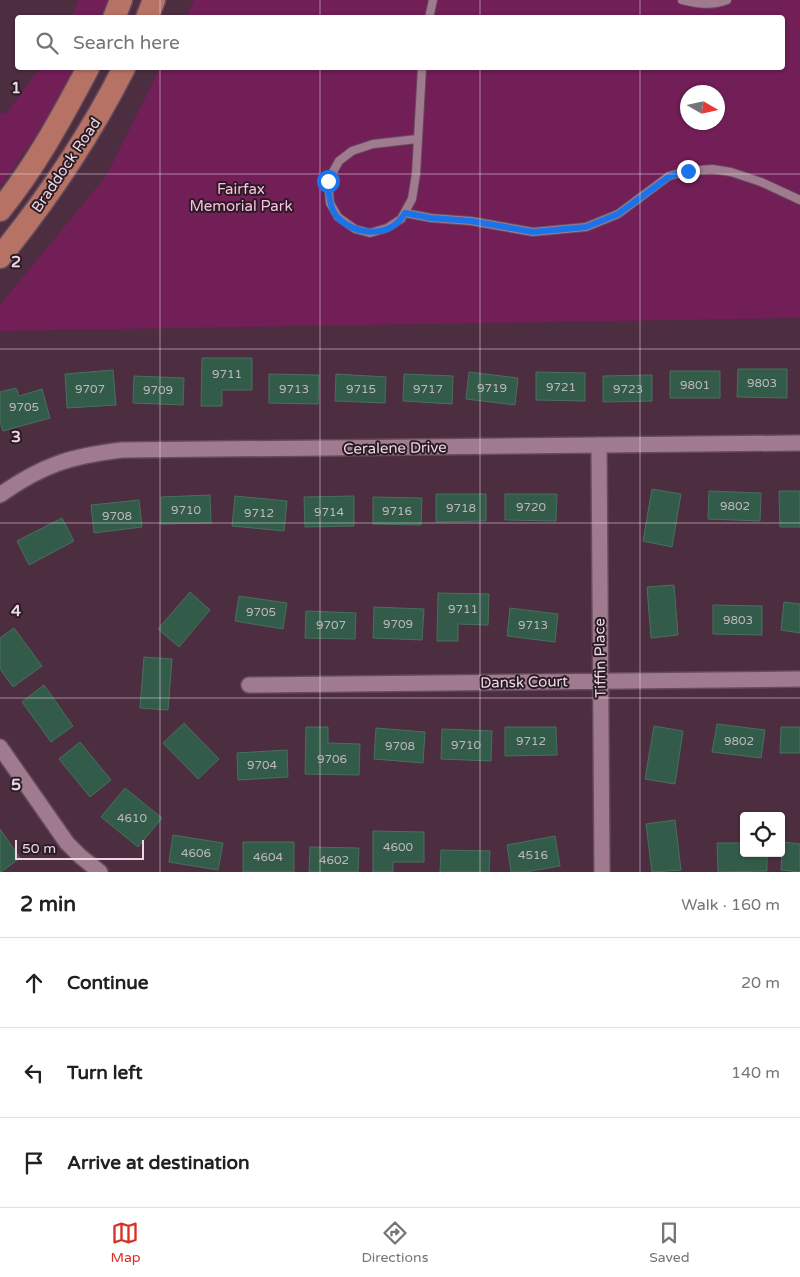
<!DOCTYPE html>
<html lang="en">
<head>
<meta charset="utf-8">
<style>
	body { margin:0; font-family:"Varela Round",sans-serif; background:#f6f6f6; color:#202124 }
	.controls { position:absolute; right:15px; bottom:15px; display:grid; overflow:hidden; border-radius:5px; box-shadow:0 1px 4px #0004 }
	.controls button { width:45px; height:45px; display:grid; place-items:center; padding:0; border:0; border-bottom:1px solid #e0e0e0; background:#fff; color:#202124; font:25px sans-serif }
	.compass { position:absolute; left:680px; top:85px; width:45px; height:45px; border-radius:50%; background:#fff; box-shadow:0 1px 4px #0004; rotate:99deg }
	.scale { position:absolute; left:15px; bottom:12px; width:129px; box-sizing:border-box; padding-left:5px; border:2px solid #ecd7e3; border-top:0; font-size:14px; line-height:18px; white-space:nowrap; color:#ecd7e3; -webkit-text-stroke:4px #2a1b24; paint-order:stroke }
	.stop { position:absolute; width:15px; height:15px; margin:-11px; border:4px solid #1a73e8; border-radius:50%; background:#fff }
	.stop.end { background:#1a73e8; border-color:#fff; box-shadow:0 1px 5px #0008 }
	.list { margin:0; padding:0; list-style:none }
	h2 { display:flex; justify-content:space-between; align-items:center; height:65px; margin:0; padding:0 20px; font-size:21px }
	h2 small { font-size:16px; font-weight:400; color:#757577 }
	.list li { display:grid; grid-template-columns:32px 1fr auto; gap:15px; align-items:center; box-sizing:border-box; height:90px; padding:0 20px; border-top:1px solid #e0e0e0 }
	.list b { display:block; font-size:19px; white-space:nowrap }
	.list em { font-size:16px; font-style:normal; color:#757577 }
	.icon { flex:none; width:28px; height:28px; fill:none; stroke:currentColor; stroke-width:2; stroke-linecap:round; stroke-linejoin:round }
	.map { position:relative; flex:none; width:800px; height:872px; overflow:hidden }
	.search { position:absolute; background:#fff; box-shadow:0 1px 4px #0004; left:15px; right:15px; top:15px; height:55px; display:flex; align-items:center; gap:12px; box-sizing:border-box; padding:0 18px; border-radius:5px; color:#757577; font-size:19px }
	.sheet { height:335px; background:#fff }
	nav { display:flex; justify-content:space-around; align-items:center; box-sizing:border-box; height:70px; border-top:1px solid #e0e0e0; background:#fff; font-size:14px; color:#757577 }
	nav a { display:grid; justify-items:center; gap:2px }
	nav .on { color:#d93025 }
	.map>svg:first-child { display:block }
	.green { fill:#721e57; fill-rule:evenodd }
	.building { fill:#335b49; stroke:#47705d }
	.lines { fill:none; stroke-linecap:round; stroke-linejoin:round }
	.service-casing { stroke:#664b5c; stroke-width:10 }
	.minor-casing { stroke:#664b5c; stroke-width:18 }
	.primary-casing { stroke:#664b5c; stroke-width:25 }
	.service { stroke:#a07b90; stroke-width:8 }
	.minor { stroke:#a07b90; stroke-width:15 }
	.primary { stroke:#b67365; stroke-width:22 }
	.route { stroke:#1a73e8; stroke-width:6 }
	.grid { fill:none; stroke:#ecd7e3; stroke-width:1; stroke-opacity:0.55 }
	.labels { text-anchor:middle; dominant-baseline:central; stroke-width:4; stroke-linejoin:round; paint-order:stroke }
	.number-label { font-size:12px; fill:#beb8bc }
	.street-label { font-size:15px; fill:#ecd7e3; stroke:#2a1b24 }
	.park-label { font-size:15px; fill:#fabfe1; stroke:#2a1b24 }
	.grid-label { font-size:16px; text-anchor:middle; font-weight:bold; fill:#ecd7e3; stroke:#2a1b24; stroke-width:4; stroke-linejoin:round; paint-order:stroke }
</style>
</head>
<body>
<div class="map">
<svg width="800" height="872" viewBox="0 0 800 872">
	<rect width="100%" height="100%" fill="#4d2d40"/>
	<!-- green -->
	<path class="green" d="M 78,0 L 108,0 L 100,17 L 72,17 Z
		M 194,0 L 800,0 L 800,318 L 0,331 L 0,305 L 106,176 L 160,68 L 782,68 L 782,18 L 186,17 ZM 688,92 L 718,92 L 718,122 L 688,122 Z
		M 40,68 L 76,68 C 53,110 28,149 0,187 L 0,112 L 6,114 Z"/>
	<!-- building -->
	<path class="building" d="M 202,358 L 252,358 L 252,390 L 222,390 L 222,406 L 201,406 Z
		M 738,369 L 787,369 L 787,398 L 737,397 Z
		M 113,370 L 116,405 L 67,408 L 65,374 Z
		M 670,371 L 720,371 L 720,398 L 670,398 Z
		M 469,372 L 518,378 L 515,405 L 466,399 Z
		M 536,372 L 585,373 L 585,401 L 536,400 Z
		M 269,374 L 319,375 L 318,404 L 269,403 Z
		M 336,374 L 386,377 L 385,403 L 335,401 Z
		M 404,374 L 453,376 L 452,404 L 403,401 Z
		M 652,375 L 652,401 L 603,402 L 603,376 Z
		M 134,376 L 184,378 L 183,405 L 133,403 Z
		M 16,388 L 19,396 L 42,389 L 50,418 L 3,431 L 0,422 L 0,392 Z
		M 652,489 L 681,494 L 672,547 L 643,541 Z
		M 709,491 L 761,493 L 760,521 L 708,519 Z
		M 779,491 L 800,491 L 800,527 L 780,527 Z
		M 436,494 L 486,494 L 486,521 L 436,522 Z
		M 505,494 L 557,494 L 556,521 L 505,520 Z
		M 210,495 L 211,523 L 161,524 L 161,497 Z
		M 235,496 L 287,501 L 284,531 L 232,526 Z
		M 354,496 L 354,526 L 305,527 L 304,497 Z
		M 373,497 L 422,498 L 421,525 L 373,524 Z
		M 139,500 L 142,527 L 94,533 L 91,505 Z
		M 62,518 L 74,541 L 29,565 L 17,541 Z
		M 674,585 L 678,635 L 651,638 L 647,587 Z
		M 190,592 L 210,610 L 179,647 L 158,629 Z
		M 438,593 L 489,594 L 488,625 L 458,624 L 458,641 L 437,641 Z
		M 239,596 L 287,603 L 283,629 L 235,621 Z
		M 784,602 L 800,604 L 800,633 L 781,630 Z
		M 713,605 L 762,606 L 762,635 L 713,634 Z
		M 374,607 L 424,609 L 422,640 L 373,638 Z
		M 510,608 L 558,614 L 555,642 L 507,636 Z
		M 306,611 L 356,613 L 355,639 L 305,638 Z
		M 14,628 L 42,666 L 13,687 L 0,669 L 0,638 Z
		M 144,657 L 172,659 L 168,710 L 140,708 Z
		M 44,685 L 73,726 L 51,742 L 22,702 Z
		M 184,723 L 219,759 L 198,779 L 163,743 Z
		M 717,724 L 765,730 L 761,758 L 712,752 Z
		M 654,726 L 683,731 L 675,784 L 645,779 Z
		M 306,727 L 328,727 L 328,743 L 360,744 L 359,775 L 305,774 Z
		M 505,727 L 556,727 L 557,755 L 505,756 Z
		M 781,727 L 800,727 L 800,753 L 780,753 Z
		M 376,728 L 425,732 L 423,763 L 374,759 Z
		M 442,729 L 492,731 L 491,761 L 441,759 Z
		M 80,742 L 111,780 L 90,797 L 59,759 Z
		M 287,750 L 288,777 L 238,780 L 237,753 Z
		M 125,788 L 162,818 L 138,847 L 101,817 Z
		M 675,820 L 681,870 L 652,872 L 646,824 Z
		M 0,829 L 20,858 L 1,872 L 0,872 Z
		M 373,831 L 424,832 L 424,862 L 393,862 L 393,872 L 373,872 Z
		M 173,835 L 223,843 L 218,870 L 169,862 Z
		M 555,836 L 560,866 L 525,872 L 511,872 L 507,845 Z
		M 243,842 L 294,842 L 294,872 L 243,872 Z
		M 783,842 L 800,844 L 800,872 L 781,870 Z
		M 717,843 L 744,843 L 744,853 L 767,853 L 767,871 L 718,872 Z
		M 310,847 L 359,848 L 358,872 L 309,872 Z
		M 441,850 L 490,851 L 489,872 L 440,872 Z"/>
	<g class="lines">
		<!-- service casing -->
		<g class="service-casing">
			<path id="service" d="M 682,0 C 698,4 712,6 727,0
				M 429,18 L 433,0
				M 417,139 L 373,144 L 352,151 L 339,161 L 328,181 L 330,203 L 338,217 L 355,229 L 370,233 L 387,228 L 401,219 L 412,199 L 416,174 L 422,68
				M 405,213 L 431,218 L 471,221 L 533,232 L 586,227 L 618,214 L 669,176 L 688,171 L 712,169 L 731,172 L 761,182 L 800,200"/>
		</g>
		<!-- minor casing -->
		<g class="minor-casing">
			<path id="minor" d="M 599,445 L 602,872
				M 0,495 C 42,465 71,456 122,450 L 800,443
				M 249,685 L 800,679
				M 0,747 L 67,843 L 80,856 L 100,872"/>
		</g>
		<!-- primary casing -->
		<g class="primary-casing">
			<path id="primary" d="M 114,18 L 121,0
				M 147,18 L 154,0
				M 0,210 C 35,167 62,117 88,68
				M 0,257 C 48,198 90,135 124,68"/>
		</g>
		<!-- service -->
		<use href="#service" class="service"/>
		<!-- minor -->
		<use href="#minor" class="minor"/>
		<!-- primary -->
		<use href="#primary" class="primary"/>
	</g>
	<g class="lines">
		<!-- route -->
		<path class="route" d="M 328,181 C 329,194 329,208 338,218 C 357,236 391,238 405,213 L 431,218 L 471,221 L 533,232 L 586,227 L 618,214 L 670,176 L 688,171"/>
	</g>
	<!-- grid -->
	<path class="grid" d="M 160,0 L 160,18M 320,0 L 320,18M 480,0 L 480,18M 640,0 L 640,18M 160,68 L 160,872M 320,68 L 320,872M 480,68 L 480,872M 640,68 L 640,872M 0,174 L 800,174M 0,349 L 800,349M 0,523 L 800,523M 0,698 L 800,698"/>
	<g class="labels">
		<!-- number labels -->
		<g class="number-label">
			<text x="227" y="374">9711</text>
			<text x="762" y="383">9803</text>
			<text x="695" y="385">9801</text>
			<text x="561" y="387">9721</text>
			<text x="492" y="388">9719</text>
			<text x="90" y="389">9707</text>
			<text x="294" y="389">9713</text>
			<text x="361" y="389">9715</text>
			<text x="428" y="389">9717</text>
			<text x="628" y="389">9723</text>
			<text x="158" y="390">9709</text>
			<text x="24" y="407">9705</text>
			<text x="735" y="506">9802</text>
			<text x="531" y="507">9720</text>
			<text x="461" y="508">9718</text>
			<text x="186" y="510">9710</text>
			<text x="397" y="511">9716</text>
			<text x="329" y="512">9714</text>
			<text x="259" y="513">9712</text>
			<text x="117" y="516">9708</text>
			<text x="463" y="609">9711</text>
			<text x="261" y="612">9705</text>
			<text x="738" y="620">9803</text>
			<text x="398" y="624">9709</text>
			<text x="331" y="625">9707</text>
			<text x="533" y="625">9713</text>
			<text x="531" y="741">9712</text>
			<text x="739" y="741">9802</text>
			<text x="466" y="745">9710</text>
			<text x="400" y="746">9708</text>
			<text x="332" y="759">9706</text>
			<text x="262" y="765">9704</text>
			<text x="132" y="818">4610</text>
			<text x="398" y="847">4600</text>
			<text x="196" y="853">4606</text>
			<text x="533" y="855">4516</text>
			<text x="268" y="857">4604</text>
			<text x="334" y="860">4602</text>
		</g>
		<!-- street labels -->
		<g class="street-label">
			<text transform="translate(66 165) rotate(-56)">Braddock Road</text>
			<text transform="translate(395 448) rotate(-1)">Ceralene Drive</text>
			<text transform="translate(600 658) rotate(-91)">Tiffin Place</text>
			<text transform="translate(524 682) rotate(-1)">Dansk Court</text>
		</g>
		<!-- park labels -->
		<g class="park-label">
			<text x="241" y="189">Fairfax<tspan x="241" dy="17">Memorial Park</tspan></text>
		</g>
	</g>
	<g class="grid-label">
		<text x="16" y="93">1</text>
		<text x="16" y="267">2</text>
		<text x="16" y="442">3</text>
		<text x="16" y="616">4</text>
		<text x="16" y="790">5</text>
	</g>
</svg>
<div class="controls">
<button><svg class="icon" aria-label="locate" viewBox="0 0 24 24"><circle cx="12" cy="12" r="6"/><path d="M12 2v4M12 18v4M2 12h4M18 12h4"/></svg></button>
</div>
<svg class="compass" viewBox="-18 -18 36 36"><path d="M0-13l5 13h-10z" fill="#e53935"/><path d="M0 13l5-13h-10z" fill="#757577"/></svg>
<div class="scale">50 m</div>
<div class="stop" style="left:328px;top:181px"></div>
<div class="stop end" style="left:688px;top:171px"></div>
<div class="search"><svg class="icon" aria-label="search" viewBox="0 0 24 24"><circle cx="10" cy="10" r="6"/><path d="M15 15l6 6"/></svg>Search here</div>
</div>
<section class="sheet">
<h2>2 min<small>Walk · 160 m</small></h2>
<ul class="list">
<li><svg class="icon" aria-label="ahead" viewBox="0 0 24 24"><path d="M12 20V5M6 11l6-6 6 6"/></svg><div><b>Continue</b></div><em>20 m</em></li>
<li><svg class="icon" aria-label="left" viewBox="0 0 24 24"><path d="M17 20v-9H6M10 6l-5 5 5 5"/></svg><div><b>Turn left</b></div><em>140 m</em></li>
<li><svg class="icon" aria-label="arrive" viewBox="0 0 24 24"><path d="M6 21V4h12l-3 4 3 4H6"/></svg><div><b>Arrive at destination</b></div></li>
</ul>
</section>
<nav>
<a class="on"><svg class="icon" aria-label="map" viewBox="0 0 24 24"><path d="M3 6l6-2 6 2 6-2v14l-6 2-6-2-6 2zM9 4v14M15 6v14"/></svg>Map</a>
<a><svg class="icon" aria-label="directions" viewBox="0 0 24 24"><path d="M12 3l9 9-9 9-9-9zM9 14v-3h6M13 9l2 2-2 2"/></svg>Directions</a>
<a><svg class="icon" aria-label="saved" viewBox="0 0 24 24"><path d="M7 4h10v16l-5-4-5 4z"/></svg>Saved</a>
</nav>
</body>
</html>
